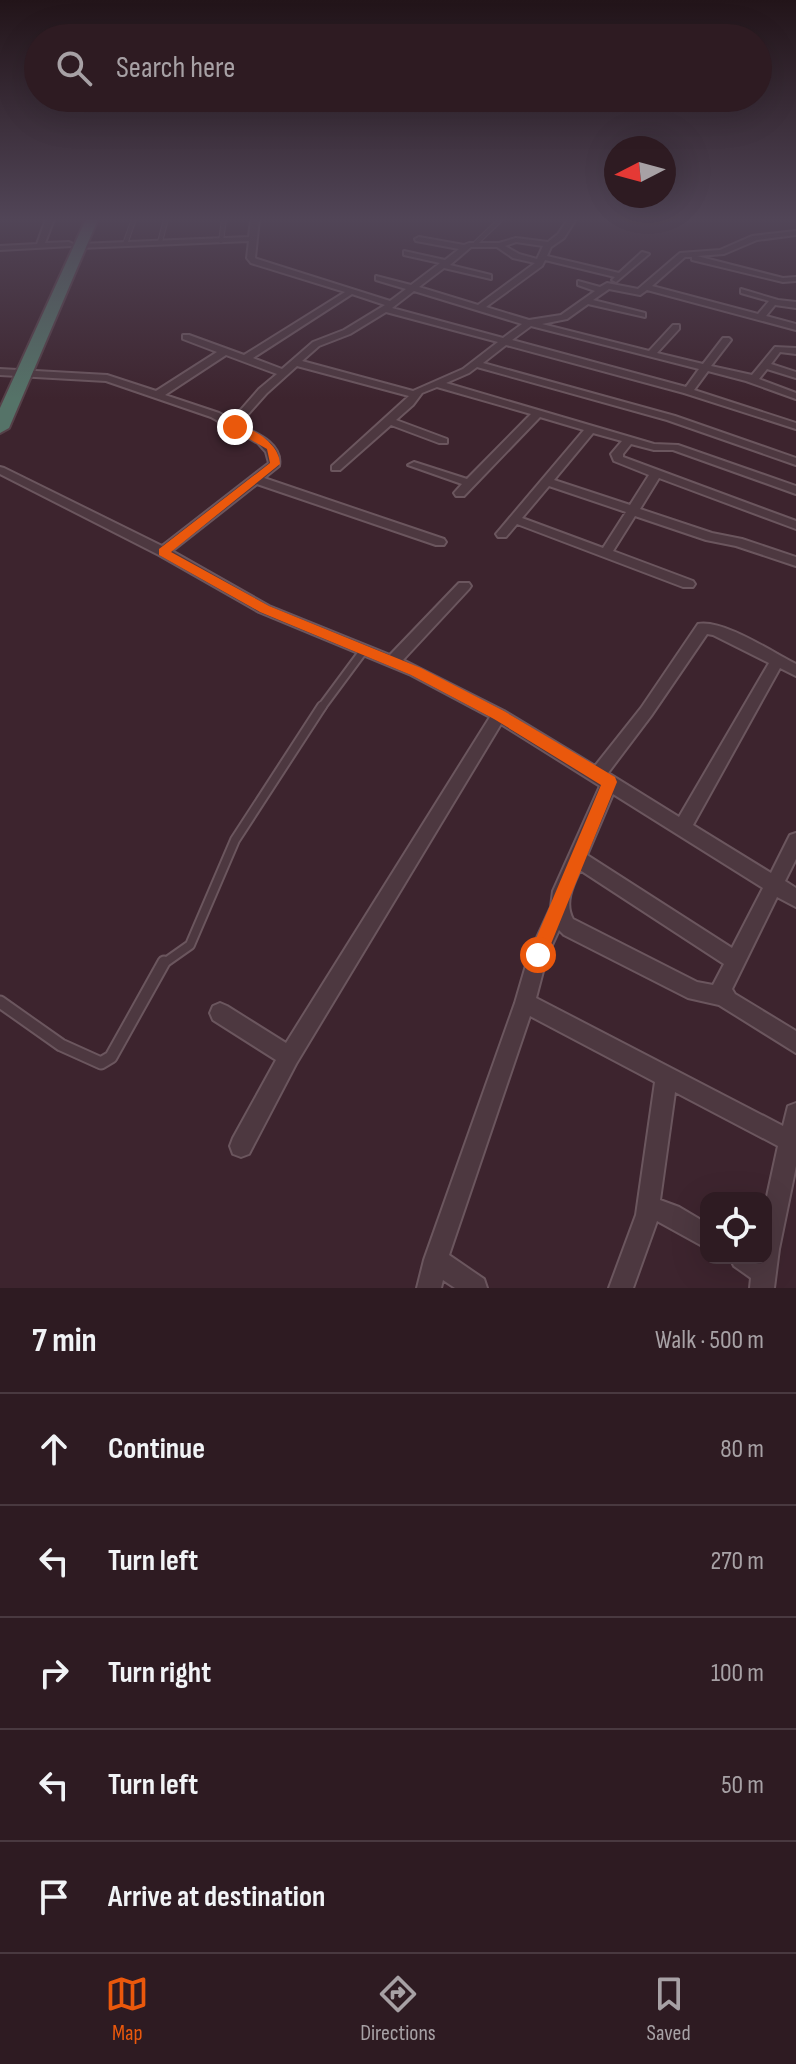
<!DOCTYPE html>
<html lang="en">
<head>
<meta charset="utf-8">
<style>
	body { margin:0; font-family:"Sofia Sans Condensed",sans-serif; background:#36242a; color:#f1f3f6 }
	.controls { position:absolute; right:24px; bottom:24px; display:grid; overflow:hidden; border-radius:16px; box-shadow:0 8px 32px #0002 }
	.controls button { width:72px; height:72px; display:grid; place-items:center; padding:0; border:0; border-bottom:2px solid #493940; background:#2e1b22; color:#f1f3f6; font:40px sans-serif }
	.compass { position:absolute; left:604px; top:136px; width:72px; height:72px; border-radius:50%; background:#2e1b22; box-shadow:0 8px 32px #0002; rotate:264deg }
	.stop { position:absolute; width:24px; height:24px; margin:-18px; border:6px solid #ea580c; border-radius:50%; background:#fff }
	.stop.end { background:#ea580c; border-color:#fff; box-shadow:0 2px 8px #0008 }
	.list { margin:0; padding:0; list-style:none }
	h2 { display:flex; justify-content:space-between; align-items:center; height:104px; margin:0; padding:0 32px; font-size:34px }
	h2 small { font-size:26px; font-weight:400; color:#a7a1a5 }
	.list li { display:grid; grid-template-columns:52px 1fr auto; gap:24px; align-items:center; box-sizing:border-box; height:112px; padding:0 32px; border-top:2px solid #493940 }
	.list b { display:block; font-size:30px; white-space:nowrap }
	.list em { font-size:26px; font-style:normal; color:#a7a1a5 }
	.icon { flex:none; width:44px; height:44px; fill:none; stroke:currentColor; stroke-width:2; stroke-linecap:round; stroke-linejoin:round }
	.map { position:relative; flex:none; width:796px; height:1288px; overflow:hidden }
	.search { position:absolute; background:#2e1b22; box-shadow:0 8px 32px #0002; left:24px; right:24px; top:24px; height:88px; display:flex; align-items:center; gap:20px; box-sizing:border-box; padding:0 28px; border-radius:44px; color:#a7a1a5; font-size:30px }
	.sheet { height:664px; background:#2e1b22 }
	nav { display:flex; justify-content:space-around; align-items:center; box-sizing:border-box; height:112px; border-top:2px solid #493940; background:#2e1b22; font-size:22px; color:#a7a1a5 }
	nav a { display:grid; justify-items:center; gap:4px }
	nav .on { color:#ea580c }
	.map>svg:first-child { display:block }
	.lines { fill:none; stroke-linecap:round; stroke-linejoin:round }
	.lane-far3-casing { stroke:#6b565e; stroke-width:6 }
	.lane-far2-casing { stroke:#6b565e; stroke-width:11 }
	.lane-far1-casing { stroke:#6b565e; stroke-width:12 }
	.lane-casing { stroke:#6b565e; stroke-width:15 }
	.street-casing { stroke:#6b565e; stroke-width:4 }
	.highway-casing { stroke:#554048; stroke-width:4 }
	.lane-far3 { stroke:#4d3840; stroke-width:4 }
	.lane-far2 { stroke:#4d3840; stroke-width:7 }
	.lane-far1 { stroke:#4d3840; stroke-width:8 }
	.lane { stroke:#4d3840; stroke-width:11 }
	.street { fill:#4d3840; fill-rule:evenodd }
	.highway { fill:#557368; fill-rule:evenodd }
	.route { fill:#ea580c }
</style>
</head>
<body>
<div class="map">
<svg width="796" height="1288" viewBox="0 0 796 1288">
	<rect width="100%" height="100%" fill="#3d242e"/>
	<g class="lines">
		<!-- lane-far3 casing -->
		<g class="lane-far3-casing">
			<path id="lane-far3" d="M 221,241 L 224,219
				M 160,242 L 166,219
				M 476,243 L 501,219
				M 125,244 L 134,219"/>
		</g>
		<!-- lane-far2 casing -->
		<g class="lane-far2-casing">
			<path id="lane-far2" d="M 321,708 L 364,650"/>
		</g>
		<!-- lane-far1 casing -->
		<g class="lane-far1-casing">
			<path id="lane-far1" d="M 163,964 L 190,945 L 235,840 L 322,706"/>
		</g>
		<!-- lane casing -->
		<g class="lane-casing">
			<path id="lane" d="M 0,1002 L 61,1045 L 101,1063 L 111,1057 L 164,962"/>
		</g>
		<!-- street casing -->
		<g class="street-casing">
			<path id="street" d="M 46,219 L 54,219 L 45,243 L 69,242 L 73,244 L 72,246 L 0,250 L 0,246 L 37,244 Z
				M 251,219 L 259,219 L 255,258 L 257,259 L 390,301 L 406,289 L 376,280 L 376,276 L 411,285 L 440,263 L 404,255 L 404,251 L 445,260 L 459,249 L 416,241 L 415,239 L 419,237 L 464,245 L 469,243 L 499,243 L 516,238 L 548,242 L 558,234 L 568,219 L 576,219 L 564,238 L 551,247 L 547,256 L 619,273 L 642,252 L 649,254 L 616,282 L 612,280 L 615,277 L 545,260 L 542,266 L 486,307 L 529,320 L 561,315 L 595,291 L 578,285 L 578,281 L 600,287 L 607,283 L 638,289 L 680,253 L 720,250 L 752,236 L 796,231 L 796,235 L 757,240 L 724,254 L 697,256 L 783,278 L 796,277 L 796,281 L 783,282 L 692,260 L 692,257 L 685,257 L 652,286 L 758,314 L 769,301 L 741,293 L 741,289 L 778,300 L 796,302 L 796,308 L 775,305 L 766,316 L 796,324 L 796,330 L 647,290 L 640,295 L 609,289 L 593,300 L 645,313 L 645,317 L 588,304 L 567,319 L 542,324 L 649,351 L 673,325 L 679,325 L 679,329 L 657,353 L 703,364 L 723,338 L 729,338 L 731,340 L 711,366 L 752,375 L 775,347 L 796,348 L 796,354 L 780,352 L 771,364 L 796,372 L 796,378 L 767,369 L 759,379 L 796,393 L 796,399 L 746,381 L 708,371 L 694,390 L 796,423 L 796,429 L 684,393 L 506,345 L 483,363 L 675,416 L 796,458 L 796,465 L 667,420 L 477,367 L 469,373 L 446,383 L 654,444 L 678,445 L 796,486 L 796,494 L 673,450 L 654,450 L 631,444 L 623,454 L 623,457 L 796,521 L 796,529 L 659,478 L 640,509 L 712,533 L 742,539 L 796,557 L 796,566 L 736,546 L 706,540 L 635,516 L 613,551 L 693,581 L 695,584 L 693,587 L 683,587 L 517,524 L 506,537 L 498,537 L 496,534 L 584,430 L 540,417 L 464,496 L 456,496 L 454,493 L 462,484 L 408,465 L 414,462 L 467,479 L 531,414 L 437,387 L 422,393 L 413,405 L 396,420 L 447,439 L 447,443 L 439,443 L 391,425 L 340,470 L 332,470 L 332,466 L 409,396 L 297,366 L 267,393 L 242,421 L 241,426 C 258,434 283,444 279,466 L 264,478 L 444,539 L 446,542 L 444,545 L 436,545 L 257,484 L 172,551 L 269,606 L 390,655 L 459,583 L 469,583 L 471,586 L 469,589 L 403,660 L 504,711 L 595,766 L 641,708 L 698,624 C 723,619 772,652 796,664 L 796,676 L 780,668 L 693,825 L 771,873 L 790,835 L 796,833 L 796,859 L 785,881 L 796,888 L 796,907 L 777,897 L 732,989 L 735,994 L 796,1031 L 796,1053 L 719,1005 L 688,998 L 564,935 L 559,930 L 547,956 L 536,998 L 783,1126 L 788,1106 L 796,1103 L 796,1166 L 779,1249 L 774,1288 L 750,1288 L 751,1278 L 734,1266 L 730,1258 L 766,1258 L 766,1201 L 778,1146 L 675,1092 L 660,1200 L 679,1207 L 706,1223 L 706,1248 L 657,1221 L 633,1288 L 609,1288 L 636,1215 L 655,1082 L 530,1016 L 449,1255 L 484,1279 L 487,1288 L 455,1288 L 443,1280 L 441,1288 L 417,1288 L 424,1260 L 515,1003 L 529,955 L 551,907 L 553,891 L 600,786 L 501,724 L 296,1064 L 249,1154 L 241,1157 L 233,1154 L 230,1146 L 233,1138 L 276,1060 L 213,1020 L 210,1013 L 213,1006 L 220,1003 L 227,1006 L 286,1043 L 490,717 L 411,675 L 259,612 L 159,555 L 0,474 L 0,467 L 4,468 L 162,546 L 269,463 L 266,452 L 258,443 L 211,417 L 106,381 L 0,375 L 0,369 L 107,375 L 156,391 L 217,352 L 183,339 L 183,335 L 189,335 L 244,355 L 345,292 L 251,263 L 247,258 L 249,241 L 79,248 L 75,246 L 79,244 L 249,237 ZM 516,242 L 543,246 L 537,259 L 519,254 L 505,246 ZM 471,247 L 497,247 L 513,258 L 535,263 L 478,305 L 419,287 L 444,268 L 491,279 L 491,275 L 450,265 ZM 414,291 L 522,324 L 503,338 L 392,308 ZM 352,294 L 385,305 L 344,330 L 313,342 L 282,369 L 253,358 ZM 386,312 L 498,342 L 463,369 L 413,391 L 302,361 L 319,346 L 350,334 ZM 531,326 L 699,369 L 686,387 L 512,340 ZM 226,355 L 277,374 L 259,389 L 232,420 L 219,413 L 165,395 ZM 593,433 L 622,441 L 611,454 L 614,461 L 649,475 L 630,505 L 554,480 ZM 549,486 L 626,512 L 603,548 L 522,518 ZM 707,634 L 713,635 L 769,663 L 679,817 L 608,773 L 651,716 ZM 613,794 L 763,888 L 732,948 L 587,855 ZM 580,870 L 724,964 L 713,985 L 697,982 L 573,919 C 564,903 573,885 580,870 Z"/>
		</g>
		<!-- highway casing -->
		<g class="highway-casing">
			<path id="highway" d="M 86,219 L 98,219 L 9,428 L 0,433 L 0,408 Z"/>
		</g>
		<!-- lane-far3 -->
		<use href="#lane-far3" class="lane-far3"/>
		<!-- lane-far2 -->
		<use href="#lane-far2" class="lane-far2"/>
		<!-- lane-far1 -->
		<use href="#lane-far1" class="lane-far1"/>
		<!-- lane -->
		<use href="#lane" class="lane"/>
		<!-- street -->
		<use href="#street" class="street"/>
		<!-- highway -->
		<use href="#highway" class="highway"/>
	</g>
	<!-- sky -->
	<linearGradient id="sky" x2="0" y2="1"><stop stop-color="#221419"/><stop offset="0.55" stop-color="#514557"/><stop offset="1" stop-color="#514557" stop-opacity="0"/></linearGradient>
	<rect width="796" height="399" fill="url(#sky)"/>
	<!-- route -->
	<path class="route" d="M 232,425 C 251,425 280,444 280,464 L 171,552 L 269,606 L 421,668 L 504,711 L 615,777 L 617,782 L 544,961 L 538,964 L 532,961 L 529,955 L 601,785 L 494,719 L 411,675 L 260,612 L 159,555 L 159,549 L 270,463 L 267,449 L 232,429 Z"/>
</svg>
<div class="controls">
<button><svg class="icon" aria-label="locate" viewBox="0 0 24 24"><circle cx="12" cy="12" r="6"/><path d="M12 2v4M12 18v4M2 12h4M18 12h4"/></svg></button>
</div>
<svg class="compass" viewBox="-18 -18 36 36"><path d="M0-13l5 13h-10z" fill="#e53935"/><path d="M0 13l5-13h-10z" fill="#a7a1a5"/></svg>
<div class="stop" style="left:538px;top:955px"></div>
<div class="stop end" style="left:235px;top:427px"></div>
<div class="search"><svg class="icon" aria-label="search" viewBox="0 0 24 24"><circle cx="10" cy="10" r="6"/><path d="M15 15l6 6"/></svg>Search here</div>
</div>
<section class="sheet">
<h2>7 min<small>Walk · 500 m</small></h2>
<ul class="list">
<li><svg class="icon" aria-label="ahead" viewBox="0 0 24 24"><path d="M12 20V5M6 11l6-6 6 6"/></svg><div><b>Continue</b></div><em>80 m</em></li>
<li><svg class="icon" aria-label="left" viewBox="0 0 24 24"><path d="M17 20v-9H6M10 6l-5 5 5 5"/></svg><div><b>Turn left</b></div><em>270 m</em></li>
<li><svg class="icon" aria-label="right" viewBox="0 0 24 24"><path d="M7 20v-9h11M14 6l5 5-5 5"/></svg><div><b>Turn right</b></div><em>100 m</em></li>
<li><svg class="icon" aria-label="left" viewBox="0 0 24 24"><path d="M17 20v-9H6M10 6l-5 5 5 5"/></svg><div><b>Turn left</b></div><em>50 m</em></li>
<li><svg class="icon" aria-label="arrive" viewBox="0 0 24 24"><path d="M6 21V4h12l-3 4 3 4H6"/></svg><div><b>Arrive at destination</b></div></li>
</ul>
</section>
<nav>
<a class="on"><svg class="icon" aria-label="map" viewBox="0 0 24 24"><path d="M3 6l6-2 6 2 6-2v14l-6 2-6-2-6 2zM9 4v14M15 6v14"/></svg>Map</a>
<a><svg class="icon" aria-label="directions" viewBox="0 0 24 24"><path d="M12 3l9 9-9 9-9-9zM9 14v-3h6M13 9l2 2-2 2"/></svg>Directions</a>
<a><svg class="icon" aria-label="saved" viewBox="0 0 24 24"><path d="M7 4h10v16l-5-4-5 4z"/></svg>Saved</a>
</nav>
</body>
</html>
